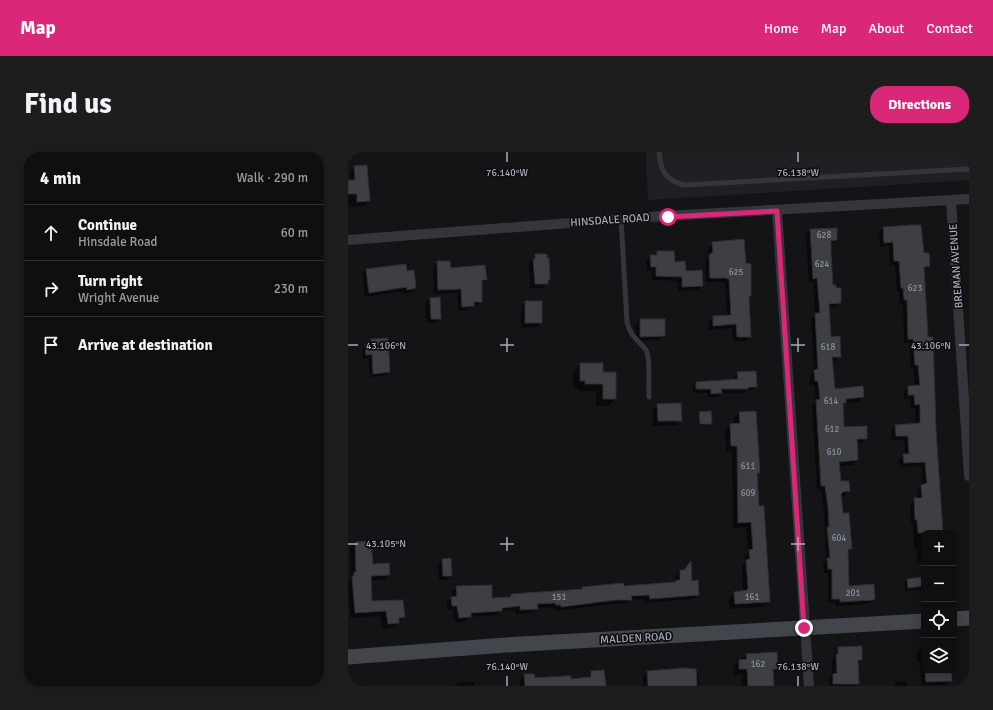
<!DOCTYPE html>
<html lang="en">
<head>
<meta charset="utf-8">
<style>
	body { margin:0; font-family:Signika,sans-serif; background:#1d1d1e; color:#f1f3f6 }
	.controls { position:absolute; right:12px; bottom:12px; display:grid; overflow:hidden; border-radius:8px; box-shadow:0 2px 10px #0003 }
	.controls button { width:36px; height:36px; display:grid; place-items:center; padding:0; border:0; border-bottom:1px solid #2f2f30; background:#0f0f10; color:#f1f3f6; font:20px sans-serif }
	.stop { position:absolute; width:12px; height:12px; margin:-9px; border:3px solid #db2777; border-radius:50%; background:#fff }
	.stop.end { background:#db2777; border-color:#fff; box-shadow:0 1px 4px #0008 }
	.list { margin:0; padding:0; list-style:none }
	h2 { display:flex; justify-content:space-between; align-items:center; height:52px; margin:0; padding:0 16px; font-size:17px }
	h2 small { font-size:13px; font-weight:400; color:#9b9c9f }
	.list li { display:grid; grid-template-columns:26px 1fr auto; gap:12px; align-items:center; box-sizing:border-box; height:56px; padding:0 16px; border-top:1px solid #2f2f30 }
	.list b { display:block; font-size:15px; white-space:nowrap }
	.list p { margin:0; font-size:13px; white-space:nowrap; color:#9b9c9f }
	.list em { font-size:13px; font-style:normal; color:#9b9c9f }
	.icon { flex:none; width:22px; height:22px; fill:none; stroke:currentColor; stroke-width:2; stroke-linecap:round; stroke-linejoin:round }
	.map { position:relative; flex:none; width:621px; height:534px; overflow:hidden; border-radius:16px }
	header { display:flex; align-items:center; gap:24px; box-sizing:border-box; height:56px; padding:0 20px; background:#db2777; color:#fff }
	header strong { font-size:19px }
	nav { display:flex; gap:22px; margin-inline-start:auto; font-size:14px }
	.intro { display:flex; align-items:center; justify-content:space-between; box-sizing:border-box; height:96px; padding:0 24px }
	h1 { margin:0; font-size:28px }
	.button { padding:10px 18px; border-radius:16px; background:#db2777; color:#fff; font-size:14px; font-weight:700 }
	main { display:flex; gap:24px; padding:0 24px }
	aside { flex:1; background:#0f0f10; border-radius:16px; box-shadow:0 2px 10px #0003 }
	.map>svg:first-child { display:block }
	.built { fill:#202024 }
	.shadow { fill:#0007 }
	.building { fill:#3e3f44; stroke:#2e2e33 }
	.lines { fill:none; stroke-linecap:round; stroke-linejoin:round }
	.lane { stroke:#35363c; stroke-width:5 }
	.street { stroke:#35363c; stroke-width:10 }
	.secondary { stroke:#43454c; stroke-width:15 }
	.route { stroke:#db2777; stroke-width:5 }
	.ticks { fill:none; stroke:#a5abb8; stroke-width:1.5 }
	.labels { text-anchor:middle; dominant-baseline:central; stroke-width:3.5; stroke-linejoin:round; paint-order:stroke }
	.number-label { font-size:9px; fill:#8b909b }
	.street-label { font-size:11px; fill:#a5abb8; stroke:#0f0f11 }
	.ticks-label { font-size:10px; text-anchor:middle; fill:#a5abb8; stroke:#0f0f11; stroke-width:3.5; stroke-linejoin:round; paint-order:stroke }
</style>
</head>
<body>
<header>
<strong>Map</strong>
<nav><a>Home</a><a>Map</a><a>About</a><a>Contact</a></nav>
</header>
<div class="intro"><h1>Find us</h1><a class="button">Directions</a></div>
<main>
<aside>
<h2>4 min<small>Walk · 290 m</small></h2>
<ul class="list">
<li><svg class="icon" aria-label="ahead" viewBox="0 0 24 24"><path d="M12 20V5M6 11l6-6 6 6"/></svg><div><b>Continue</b><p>Hinsdale Road</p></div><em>60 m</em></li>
<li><svg class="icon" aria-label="right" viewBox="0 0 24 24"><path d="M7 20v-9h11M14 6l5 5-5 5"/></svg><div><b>Turn right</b><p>Wright Avenue</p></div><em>230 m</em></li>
<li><svg class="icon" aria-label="arrive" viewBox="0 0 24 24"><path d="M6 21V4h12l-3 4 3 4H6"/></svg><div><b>Arrive at destination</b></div></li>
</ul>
</aside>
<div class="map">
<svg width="621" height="534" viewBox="0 0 621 534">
	<rect width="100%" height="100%" fill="#141416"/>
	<!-- built -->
	<path class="built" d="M 298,0 L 621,0 L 621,28 L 300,48 Z"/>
	<!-- shadow -->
	<path class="shadow" d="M 6,15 L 21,49 L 16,54 L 0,55 L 0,29 L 2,29 L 2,19 Z
		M 535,76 L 575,102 L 581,114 L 576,118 L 578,167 L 594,381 L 576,381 L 576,410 L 569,411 L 569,397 L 566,397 L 565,372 L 563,372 L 562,352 L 566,347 L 570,347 L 569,339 L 574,334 L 573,314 L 552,315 L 551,307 L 557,303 L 556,288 L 544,288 L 543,278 L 548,274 L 568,273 L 567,256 L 563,257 L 562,247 L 556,247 L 556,239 L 560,235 L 567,235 L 566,217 L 563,217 L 561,191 L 556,191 L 555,152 L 552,152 L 551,140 L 549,140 L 547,113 L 542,113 L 541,94 L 532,95 L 531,81 Z
		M 462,78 L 488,88 L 482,93 L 485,134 L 492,151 L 487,155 L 480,156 L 482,186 L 492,204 L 487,209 L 484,209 L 486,238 L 515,245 L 511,250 L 497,251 L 494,254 L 495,276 L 518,287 L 514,291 L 508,291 L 509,308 L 504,313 L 491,314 L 492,330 L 501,339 L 496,344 L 493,344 L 494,362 L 503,396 L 499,400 L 500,435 L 526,447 L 520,452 L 488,454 L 488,451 L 480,451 L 480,421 L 476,421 L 475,412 L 478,409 L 476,360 L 473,338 L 469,338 L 464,253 L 468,250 L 466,233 L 462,233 L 462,223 L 466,220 L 463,167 L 467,162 L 465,130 L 461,131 L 458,83 Z
		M 365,91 L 397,112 L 402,143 L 400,145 L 402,184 L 398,189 L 385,189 L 384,176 L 361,178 L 361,170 L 365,165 L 379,164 L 377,131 L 375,131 L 375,130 L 358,130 L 357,108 L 361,104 L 360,96 Z
		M 310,100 L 326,111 L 354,134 L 350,138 L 330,139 L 330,129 L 304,128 L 304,119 L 299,119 L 298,108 Z
		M 187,103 L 201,128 L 195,136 L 182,136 L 181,112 Z
		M 90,110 L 102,117 L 138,128 L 133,132 L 133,149 L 128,154 L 124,154 L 120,158 L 110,159 L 109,141 L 86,142 L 85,115 Z
		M 19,117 L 59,120 L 67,136 L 62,141 L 55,142 L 54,139 L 17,145 L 14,122 Z
		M 91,146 L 92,167 L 88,171 L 79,171 L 77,151 L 82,147 Z
		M 177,150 L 193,171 L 188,175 L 173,176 L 173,155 Z
		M 292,168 L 316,184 L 312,188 L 288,189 L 287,173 Z
		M 23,188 L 41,220 L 37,224 L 22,225 L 20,206 L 15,206 L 14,197 Z
		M 232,212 L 254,221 L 268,247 L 260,254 L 248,254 L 248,239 L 230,239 L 230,236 L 225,236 L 225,219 Z
		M 390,221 L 408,234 L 404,238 L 398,238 L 396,241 L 373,241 L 369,245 L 360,245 L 359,241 L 345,241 L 344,235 L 348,231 L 386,228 L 386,225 Z
		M 309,253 L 333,268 L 328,273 L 305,274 L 305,257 Z
		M 352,261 L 363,271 L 361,273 L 351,274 L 350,263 Z
		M 391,261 L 411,320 L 408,322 L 411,355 L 421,450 L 416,455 L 382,457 L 381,446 L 386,441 L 395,440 L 394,414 L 397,411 L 396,404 L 400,400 L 398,375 L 385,376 L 384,299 L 378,299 L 377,278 L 382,273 L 386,273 L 386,266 Z
		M 8,391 L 24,413 L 41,423 L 35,428 L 22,429 L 23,450 L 56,465 L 44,476 L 35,477 L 32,464 L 2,466 L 0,430 L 3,424 L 2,396 Z
		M 94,408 L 103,423 L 99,428 L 91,428 L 90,412 Z
		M 342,411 L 343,430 L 350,442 L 346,447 L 297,451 L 297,447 L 282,448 L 278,452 L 262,452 L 208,459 L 208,457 L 203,457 L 203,455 L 189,456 L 184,461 L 168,462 L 167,458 L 152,459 L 148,463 L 122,465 L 117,470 L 107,470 L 105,458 L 99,458 L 99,450 L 104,445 L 104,440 L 108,435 L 143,447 L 160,446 L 163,443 L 232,438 L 235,436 L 326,432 L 328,430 L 327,424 L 332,419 L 335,419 Z
		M 576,426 L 576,445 L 574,437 L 557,439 L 556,431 L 560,427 Z
		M 490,496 L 513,508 L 509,512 L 510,531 L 507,534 L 481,534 L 481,527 L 484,523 L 484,508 L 486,506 L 486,501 Z
		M 573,496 L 576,496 L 576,519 L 602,519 L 603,528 L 598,533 L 573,534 L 572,510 L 569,510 L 568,500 Z
		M 399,503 L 429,517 L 425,521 L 426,534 L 394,534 L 394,522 L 386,523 L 385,514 Z
		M 244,520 L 257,534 L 172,534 L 172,528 L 176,523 L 186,527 L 223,528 L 239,526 Z
		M 299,520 L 350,523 L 351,534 L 295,534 L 295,525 Z
		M 559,529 L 559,534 L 546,534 L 548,530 Z
		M 111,530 L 126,530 L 126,534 L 107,534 Z"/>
	<!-- building -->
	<path class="building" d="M 19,13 L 22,49 L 9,50 L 9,42 L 0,42 L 0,28 L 7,28 L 6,14 Z
		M 563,73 L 573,73 L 576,101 L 581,101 L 582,114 L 576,115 L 579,167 L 580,185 L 585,185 L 588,278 L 595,381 L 570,381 L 569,368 L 567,368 L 566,346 L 574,346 L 573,333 L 579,331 L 577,310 L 556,311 L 555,302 L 561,302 L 560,284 L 548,284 L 547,273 L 572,271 L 572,252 L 567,253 L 566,243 L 560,243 L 560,234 L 572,233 L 570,213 L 567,213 L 565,187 L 560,187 L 559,148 L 556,148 L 555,136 L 553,136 L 551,109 L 546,109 L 545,90 L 536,91 L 535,75 Z
		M 489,76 L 489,88 L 483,89 L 483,100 L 485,133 L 488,133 L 488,136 L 493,136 L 493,151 L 481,152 L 483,185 L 492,184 L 493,205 L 484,205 L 487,237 L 515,234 L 516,245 L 498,247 L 498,251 L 495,251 L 496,275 L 519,274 L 519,287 L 509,287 L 510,308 L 491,310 L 493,329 L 501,329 L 502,339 L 495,340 L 493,342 L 495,361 L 501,361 L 504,397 L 500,397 L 501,434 L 526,432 L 527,447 L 525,448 L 492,450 L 492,447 L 484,447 L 484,417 L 480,417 L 479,406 L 482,406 L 479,375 L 481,375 L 480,355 L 477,334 L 473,334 L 468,248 L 472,247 L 470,229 L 467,229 L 466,218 L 470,217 L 467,161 L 472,161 L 469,126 L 465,127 L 462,77 Z
		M 396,87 L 398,111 L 403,112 L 403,144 L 401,144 L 403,185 L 389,185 L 388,172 L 365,174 L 365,164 L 383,163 L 381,127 L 379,127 L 379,126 L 362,126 L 361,103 L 365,100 L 364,90 Z
		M 309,99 L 326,99 L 327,110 L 337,109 L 338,119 L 354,118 L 355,134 L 334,135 L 334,125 L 308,124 L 308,115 L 303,115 L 302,103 L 309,103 Z
		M 187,102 L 199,102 L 199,106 L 201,106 L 202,128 L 200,128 L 200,132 L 187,132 L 185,107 L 187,107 Z
		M 89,109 L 102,109 L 103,116 L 137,113 L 139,128 L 134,128 L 134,150 L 126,150 L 126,154 L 114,155 L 113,137 L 90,138 Z
		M 58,112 L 59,119 L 66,118 L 68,136 L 59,138 L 59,135 L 21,141 L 18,117 Z
		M 92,145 L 93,167 L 83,167 L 82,146 Z
		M 177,149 L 194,149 L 194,171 L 177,171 Z
		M 292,167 L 317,167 L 317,184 L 292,185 Z
		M 40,186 L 42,220 L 25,222 L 24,202 L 18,203 L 17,192 L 23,191 L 23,187 Z
		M 232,211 L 255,211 L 255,220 L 268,220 L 268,247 L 255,247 L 255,232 L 237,232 L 237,229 L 232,229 Z
		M 408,219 L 409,235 L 400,235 L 400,237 L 373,237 L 374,241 L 363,242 L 363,237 L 348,237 L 348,230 L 390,227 L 389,220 Z
		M 333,251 L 334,269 L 310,269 L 309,252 Z
		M 363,259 L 364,272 L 352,272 L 351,260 Z
		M 408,259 L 412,321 L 409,321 L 411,354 L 416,354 L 422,450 L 387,452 L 386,440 L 399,438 L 400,436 L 398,408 L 402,407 L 401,398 L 405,397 L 403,370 L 390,371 L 389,294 L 383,294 L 382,272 L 392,271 L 391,260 Z
		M 23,389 L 25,412 L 41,411 L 42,423 L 23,424 L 24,449 L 55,448 L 57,465 L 51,466 L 51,471 L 40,472 L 38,459 L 7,461 L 4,424 L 6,424 L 6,420 L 8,420 L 7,390 Z
		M 103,406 L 104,424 L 95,424 L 94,407 Z
		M 343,409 L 344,429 L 350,428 L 351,443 L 302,447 L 301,443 L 283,444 L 284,448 L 267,448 L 213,455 L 213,453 L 208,453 L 207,451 L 189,452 L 190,457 L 172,458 L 172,454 L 154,456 L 154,459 L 123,461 L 123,465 L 111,466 L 109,454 L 104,454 L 103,445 L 109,444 L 108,434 L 144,433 L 144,446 L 163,445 L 163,442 L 235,437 L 234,435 L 275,431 L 276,434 L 328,430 L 328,428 L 332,428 L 332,418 L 336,418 Z
		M 574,425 L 575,434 L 560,436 L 559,427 Z
		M 514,494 L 514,508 L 510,508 L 511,532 L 485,532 L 485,522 L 489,521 L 488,502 L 490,502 L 490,495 Z
		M 429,500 L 430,517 L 425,517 L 426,534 L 400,534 L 399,517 L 391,517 L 391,508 L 399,507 L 398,502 Z
		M 336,516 L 348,517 L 349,534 L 300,534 L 299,519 Z
		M 256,518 L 258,534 L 177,534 L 176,522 L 186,522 L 187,526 L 218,524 L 223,524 L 223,527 L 243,525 L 243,519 Z
		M 577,519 L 603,519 L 604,529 L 578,530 Z"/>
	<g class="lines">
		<!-- lane -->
		<path class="lane" d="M 311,0 C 313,19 317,28 336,33 L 621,17
			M 273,67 L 279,170 C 282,184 290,188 298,198 C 303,206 300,234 301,245"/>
		<!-- street -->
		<path class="street" d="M 603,48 L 621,324
			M 429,59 L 461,534
			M 0,88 L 300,65 L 621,47"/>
		<!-- secondary -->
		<path class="secondary" d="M 606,467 L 621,466
			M 0,505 L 158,493 L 576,469"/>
	</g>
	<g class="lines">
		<!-- route -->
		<path class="route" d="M 320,65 L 429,59 L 456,476"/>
	</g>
	<!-- ticks -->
	<path class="ticks" d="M 159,0 L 159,10M 450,0 L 450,10M 159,186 L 159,200M 450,186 L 450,200M 0,193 L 10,193M 152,193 L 166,193M 443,193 L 457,193M 611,193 L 621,193M 159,385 L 159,399M 450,385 L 450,399M 0,392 L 10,392M 152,392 L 166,392M 443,392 L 457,392M 159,524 L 159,534M 450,524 L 450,534"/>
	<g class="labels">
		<!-- number labels -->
		<g class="number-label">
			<text x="476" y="83">628</text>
			<text x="474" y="112">624</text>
			<text x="388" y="120">625</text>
			<text x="567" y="136">623</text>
			<text x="480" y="195">618</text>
			<text x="483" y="249">614</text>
			<text x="484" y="277">612</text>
			<text x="486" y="300">610</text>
			<text x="400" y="314">611</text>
			<text x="400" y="341">609</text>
			<text x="491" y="386">604</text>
			<text x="505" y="441">201</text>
			<text x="211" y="445">151</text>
			<text x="404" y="445">161</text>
			<text x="410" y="512">162</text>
		</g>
		<!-- street labels -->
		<g class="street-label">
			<text transform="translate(262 68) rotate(-4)">HINSDALE ROAD</text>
			<text transform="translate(608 114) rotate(-94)">BREMAN AVENUE</text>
			<text transform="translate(288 486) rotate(-3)">MALDEN ROAD</text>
		</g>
	</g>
	<g class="ticks-label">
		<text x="159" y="24">76.140°W</text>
		<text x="450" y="24">76.138°W</text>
		<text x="38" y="197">43.106°N</text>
		<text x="583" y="197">43.106°N</text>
		<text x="38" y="395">43.105°N</text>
		<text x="159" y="518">76.140°W</text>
		<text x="450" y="518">76.138°W</text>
	</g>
</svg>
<div class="controls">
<button>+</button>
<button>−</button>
<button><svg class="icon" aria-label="locate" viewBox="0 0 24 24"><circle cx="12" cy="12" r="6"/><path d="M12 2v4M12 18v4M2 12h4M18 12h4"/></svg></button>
<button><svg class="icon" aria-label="layers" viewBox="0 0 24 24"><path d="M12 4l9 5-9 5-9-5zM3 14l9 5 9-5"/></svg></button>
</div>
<div class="stop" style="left:320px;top:65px"></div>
<div class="stop end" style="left:456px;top:476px"></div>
</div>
</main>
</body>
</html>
